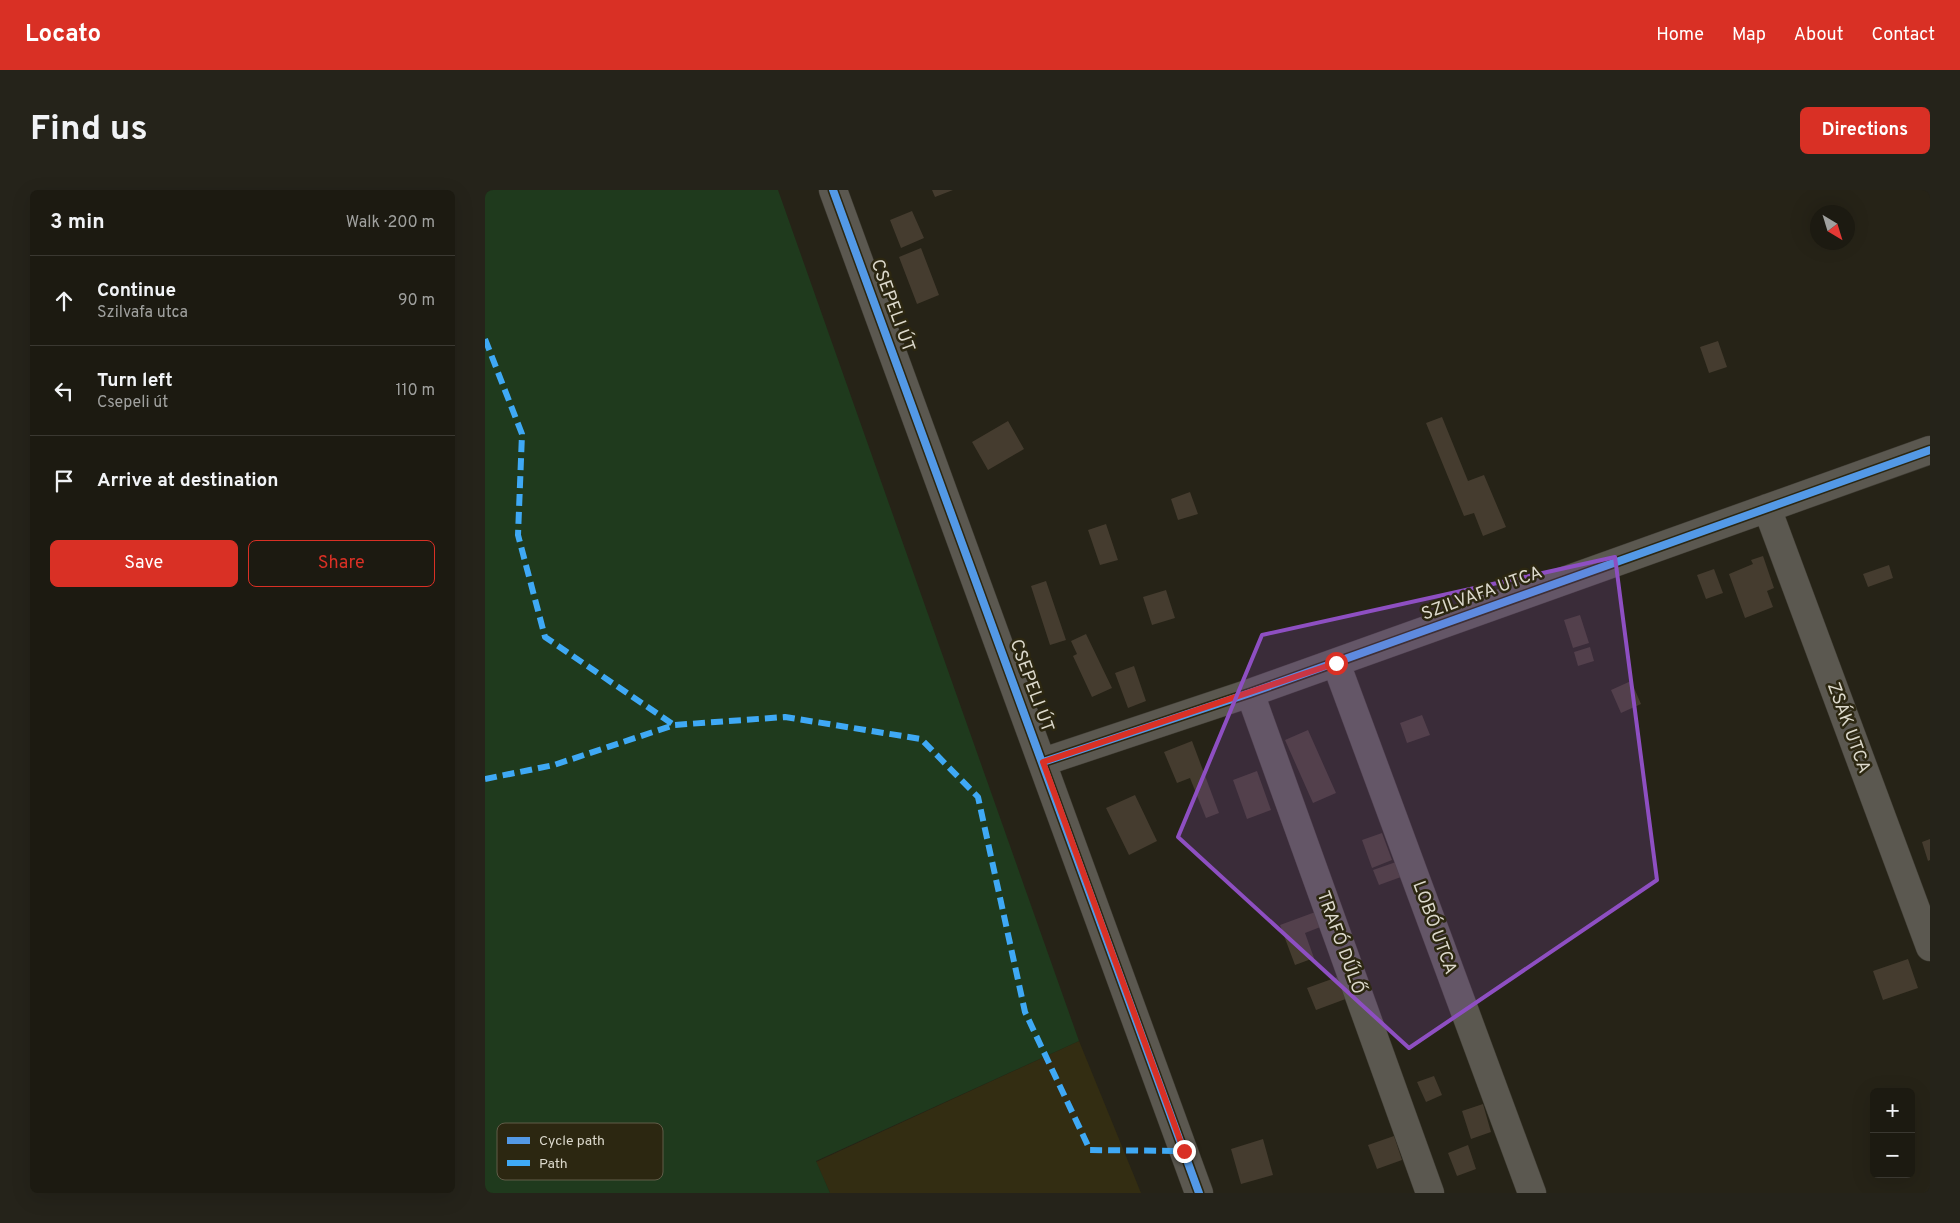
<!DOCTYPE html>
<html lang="en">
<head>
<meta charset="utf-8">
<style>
	body { margin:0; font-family:Overpass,sans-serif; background:#25231a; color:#f1f3f6 }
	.controls { position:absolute; right:15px; bottom:15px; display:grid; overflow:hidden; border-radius:8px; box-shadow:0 5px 20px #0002 }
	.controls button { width:45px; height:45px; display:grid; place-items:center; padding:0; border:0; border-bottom:1px solid #3a3831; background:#1c1a11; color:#f1f3f6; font:25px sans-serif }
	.compass { position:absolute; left:1325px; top:15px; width:45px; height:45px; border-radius:50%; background:#1c1a11; box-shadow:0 5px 20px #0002; rotate:142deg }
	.stop { position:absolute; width:15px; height:15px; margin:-11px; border:4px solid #d93025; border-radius:50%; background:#fff }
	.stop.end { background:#d93025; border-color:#fff; box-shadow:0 1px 5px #0008 }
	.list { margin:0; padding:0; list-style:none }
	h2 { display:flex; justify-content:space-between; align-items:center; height:65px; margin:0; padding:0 20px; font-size:21px }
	h2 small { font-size:16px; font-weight:400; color:#a0a19f }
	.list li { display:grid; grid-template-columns:32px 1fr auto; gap:15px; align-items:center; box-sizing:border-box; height:90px; padding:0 20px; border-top:1px solid #3a3831 }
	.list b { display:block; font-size:19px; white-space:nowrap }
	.list p { margin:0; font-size:16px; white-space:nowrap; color:#a0a19f }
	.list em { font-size:16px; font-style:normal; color:#a0a19f }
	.actions { display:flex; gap:10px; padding:15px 20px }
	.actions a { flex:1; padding:11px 0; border:1px solid #d93025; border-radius:8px; text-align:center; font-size:18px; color:#d93025 }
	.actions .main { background:#d93025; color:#fff }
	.icon { flex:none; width:28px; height:28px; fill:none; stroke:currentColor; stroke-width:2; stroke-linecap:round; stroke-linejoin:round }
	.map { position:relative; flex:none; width:1445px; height:1003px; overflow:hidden; border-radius:8px }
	header { display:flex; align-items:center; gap:30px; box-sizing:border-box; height:70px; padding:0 25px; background:#d93025; color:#fff }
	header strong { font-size:24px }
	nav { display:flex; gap:28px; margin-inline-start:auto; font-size:18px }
	.intro { display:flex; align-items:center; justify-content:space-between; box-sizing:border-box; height:120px; padding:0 30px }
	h1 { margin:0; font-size:35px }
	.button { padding:12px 22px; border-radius:8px; background:#d93025; color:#fff; font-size:18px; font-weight:700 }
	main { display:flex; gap:30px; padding:0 30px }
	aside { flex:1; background:#1c1a11; border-radius:8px; box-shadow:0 5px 20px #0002 }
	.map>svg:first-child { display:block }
	.built { fill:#332d12 }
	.green { fill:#1f3a1d }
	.building { fill:#453c2f }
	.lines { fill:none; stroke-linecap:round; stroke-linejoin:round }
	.minor-casing { stroke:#403d34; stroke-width:29 }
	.minor { stroke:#5b5850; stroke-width:28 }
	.quiet { stroke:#3fa9f5; stroke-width:6; stroke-dasharray:12 6; stroke-linecap:butt }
	.cycleway-casing { stroke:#2c2711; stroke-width:11 }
	.cycleway { stroke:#5399e6; stroke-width:8 }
	.route { stroke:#d93025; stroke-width:6 }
	.marked { fill:#8e4fc2; fill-opacity:0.2; stroke:#8e4fc2; stroke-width:4; stroke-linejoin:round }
	.labels { text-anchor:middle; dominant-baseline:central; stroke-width:5; stroke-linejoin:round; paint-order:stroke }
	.street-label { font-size:18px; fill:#dcd9cc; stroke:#2c2711 }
	.key { fill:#2c2711; stroke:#615c49; stroke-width:1 }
	.key-label { font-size:14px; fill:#dcd9cc }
</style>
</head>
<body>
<header>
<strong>Locato</strong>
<nav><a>Home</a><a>Map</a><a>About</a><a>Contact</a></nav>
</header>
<div class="intro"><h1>Find us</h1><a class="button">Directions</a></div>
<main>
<aside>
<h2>3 min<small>Walk · 200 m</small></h2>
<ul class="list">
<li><svg class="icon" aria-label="ahead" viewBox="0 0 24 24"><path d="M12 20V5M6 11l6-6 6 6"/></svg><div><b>Continue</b><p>Szilvafa utca</p></div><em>90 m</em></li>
<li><svg class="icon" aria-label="left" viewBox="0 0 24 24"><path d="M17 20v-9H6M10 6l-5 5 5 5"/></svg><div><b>Turn left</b><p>Csepeli út</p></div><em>110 m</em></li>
<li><svg class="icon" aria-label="arrive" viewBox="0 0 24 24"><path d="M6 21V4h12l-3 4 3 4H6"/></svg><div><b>Arrive at destination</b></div></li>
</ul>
<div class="actions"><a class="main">Save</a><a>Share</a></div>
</aside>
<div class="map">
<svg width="1445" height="1003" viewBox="0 0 1445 1003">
	<rect width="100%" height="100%" fill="#262317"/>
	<!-- built -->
	<path class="built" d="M 594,851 L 656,1003 L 345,1003 L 331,972 Z"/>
	<!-- green -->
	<path class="green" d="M 0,0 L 293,0 L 594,851 L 331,971 L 345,1003 L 0,1003 Z"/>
	<!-- building -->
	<path class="building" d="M 447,0 L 468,0 L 450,7 Z
		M 427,21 L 439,48 L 416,58 L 405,30 Z
		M 436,58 L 454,105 L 432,114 L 414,67 Z
		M 1233,151 L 1242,177 L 1224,183 L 1215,157 Z
		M 957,227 L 983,291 L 999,285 L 1021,337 L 998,346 L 989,323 L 979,326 L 941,233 Z
		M 523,231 L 539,259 L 503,280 L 487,252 Z
		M 705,302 L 713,324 L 693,330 L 686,309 Z
		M 621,334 L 633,370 L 615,375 L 603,340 Z
		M 1278,366 L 1289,398 L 1282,401 L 1288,417 L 1260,428 L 1244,384 L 1268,374 L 1266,370 Z
		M 1404,375 L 1408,388 L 1383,397 L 1378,384 Z
		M 1229,379 L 1238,403 L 1221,409 L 1212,385 Z
		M 561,391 L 581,450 L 565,455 L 546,396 Z
		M 681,400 L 690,428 L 667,435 L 658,407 Z
		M 1095,425 L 1104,453 L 1088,458 L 1079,430 Z
		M 601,444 L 627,498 L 607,507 L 588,466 L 592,464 L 586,451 Z
		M 1105,457 L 1109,471 L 1093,476 L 1089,462 Z
		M 649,476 L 661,511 L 643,518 L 630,483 Z
		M 1146,491 L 1156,514 L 1136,523 L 1126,500 Z
		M 937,525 L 945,545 L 922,553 L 915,533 Z
		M 823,540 L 851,603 L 828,613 L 800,550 Z
		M 707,551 L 734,623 L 721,628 L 705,588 L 692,593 L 679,562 Z
		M 772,581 L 786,620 L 762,629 L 748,590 Z
		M 650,605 L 672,651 L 644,665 L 621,618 Z
		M 897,643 L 907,670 L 887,678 L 877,650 Z
		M 1445,649 L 1445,670 L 1443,671 L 1437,652 Z
		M 911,672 L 916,687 L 894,695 L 888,680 Z
		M 833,721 L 838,736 L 820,743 L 829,768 L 810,775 L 795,735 Z
		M 1423,769 L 1433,798 L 1398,810 L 1388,781 Z
		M 858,785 L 866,807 L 831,820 L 822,798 Z
		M 949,886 L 957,905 L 941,912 L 932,892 Z
		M 998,914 L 1006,942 L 986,949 L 977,921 Z
		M 909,946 L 917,970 L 892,979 L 883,955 Z
		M 778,949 L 788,985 L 756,994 L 746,959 Z
		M 983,955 L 991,979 L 972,986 L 963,963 Z"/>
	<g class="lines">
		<!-- minor casing -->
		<g class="minor-casing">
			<path id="minor" d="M 348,0 L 714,1003
				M 1282,318 L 1445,757
				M 851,473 L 1047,1003
				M 765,503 L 945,1003
				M 558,572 L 765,503 L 1445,260"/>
		</g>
		<!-- minor -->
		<use href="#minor" class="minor"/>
		<!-- quiet -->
		<path class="quiet" d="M 0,149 L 37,244 L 33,345 L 60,447 L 189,535
			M 0,589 L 69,575 L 189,535 L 300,527 L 436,549 L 493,607 L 540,822 L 605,960 L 699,961"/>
		<!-- cycleway casing -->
		<g class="cycleway-casing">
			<path id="cycleway" d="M 348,0 L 714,1003
				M 558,572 L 765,503 L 1445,260"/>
		</g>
		<!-- cycleway -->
		<use href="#cycleway" class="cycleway"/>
	</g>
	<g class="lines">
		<!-- route -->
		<path class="route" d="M 699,961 L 558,572 L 851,473"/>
	</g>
	<!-- marked area -->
	<path class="marked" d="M 1130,367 L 1172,690 L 924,858 L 693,647 L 777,445 Z"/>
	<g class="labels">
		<!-- street labels -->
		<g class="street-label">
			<text transform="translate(407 116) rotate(70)">CSEPELI ÚT</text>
			<text transform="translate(997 404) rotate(-20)">SZILVAFA UTCA</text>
			<text transform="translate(546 496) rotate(70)">CSEPELI ÚT</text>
			<text transform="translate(1363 538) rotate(70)">ZSÁK UTCA</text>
			<text transform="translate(949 738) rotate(70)">LOBÓ UTCA</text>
			<text transform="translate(855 753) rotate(70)">TRAFÓ DŰLŐ</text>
		</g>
	</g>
	<!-- legend -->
	<rect x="12" y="933" width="166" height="57" rx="8" class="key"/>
	<rect x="22" y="947" width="23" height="7" fill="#5399e6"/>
	<rect x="22" y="970" width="23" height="6" fill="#3fa9f5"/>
	<g class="key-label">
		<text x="54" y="955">Cycle path</text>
		<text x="54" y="978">Path</text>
	</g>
</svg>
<div class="controls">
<button>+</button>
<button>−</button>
</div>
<svg class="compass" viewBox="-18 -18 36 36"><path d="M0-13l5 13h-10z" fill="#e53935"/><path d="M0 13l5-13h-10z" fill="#a0a19f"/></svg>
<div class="stop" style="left:851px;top:473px"></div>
<div class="stop end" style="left:699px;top:961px"></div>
</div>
</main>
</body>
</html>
